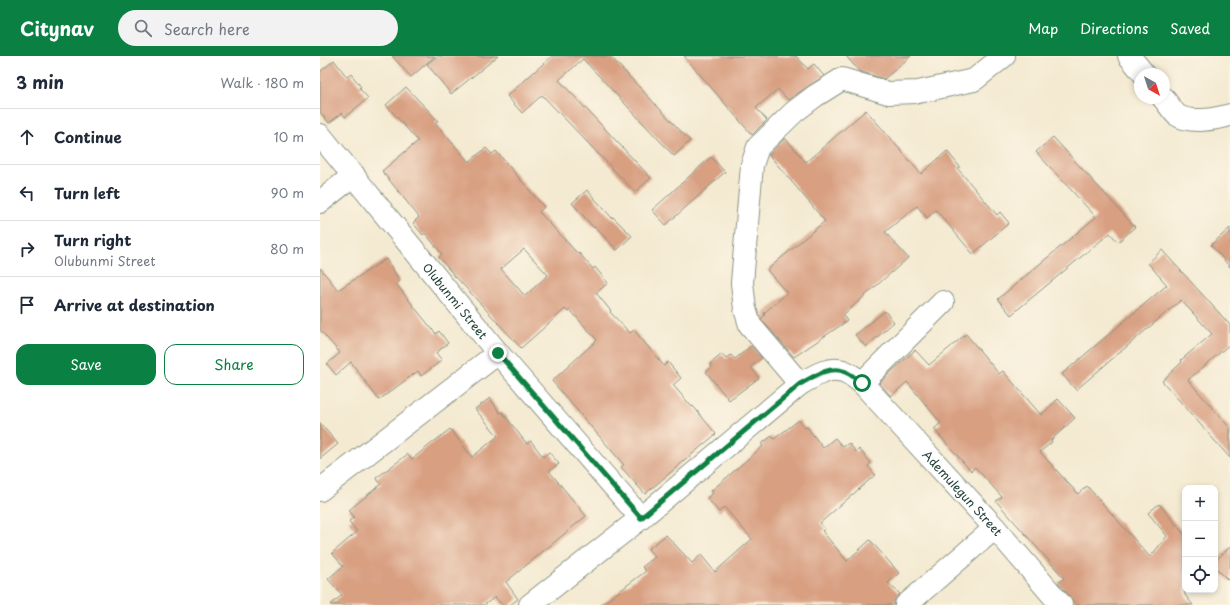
<!DOCTYPE html>
<html lang="en">
<head>
<meta charset="utf-8">
<style>
	body { margin:0; font-family:"Playpen Sans",sans-serif; background:#f2f2f3; color:#1f2937 }
	.controls { position:absolute; right:12px; bottom:12px; display:grid; overflow:hidden; border-radius:8px; box-shadow:0 2px 6px #0003 }
	.controls button { width:36px; height:36px; display:grid; place-items:center; padding:0; border:0; border-bottom:1px solid #e0e1e3; background:#fff; color:#1f2937; font:20px sans-serif }
	.compass { position:absolute; left:814px; top:12px; width:36px; height:36px; border-radius:50%; background:#fff; box-shadow:0 2px 6px #0003; rotate:141deg }
	.stop { position:absolute; width:12px; height:12px; margin:-9px; border:3px solid #0b8043; border-radius:50%; background:#fff }
	.stop.end { background:#0b8043; border-color:#fff; box-shadow:0 1px 4px #0008 }
	.list { margin:0; padding:0; list-style:none }
	h2 { display:flex; justify-content:space-between; align-items:center; height:52px; margin:0; padding:0 16px; font-size:17px }
	h2 small { font-size:13px; font-weight:400; color:#747a83 }
	.list li { display:grid; grid-template-columns:26px 1fr auto; gap:12px; align-items:center; box-sizing:border-box; height:56px; padding:0 16px; border-top:1px solid #e0e1e3 }
	.list b { display:block; font-size:15px; white-space:nowrap }
	.list p { margin:0; font-size:13px; white-space:nowrap; color:#747a83 }
	.list em { font-size:13px; font-style:normal; color:#747a83 }
	.actions { display:flex; gap:8px; padding:12px 16px }
	.actions a { flex:1; padding:9px 0; border:1px solid #0b8043; border-radius:12px; text-align:center; font-size:14px; color:#0b8043 }
	.actions .main { background:#0b8043; color:#fff }
	.icon { flex:none; width:22px; height:22px; fill:none; stroke:currentColor; stroke-width:2; stroke-linecap:round; stroke-linejoin:round }
	.map { position:relative; flex:none; width:910px; height:549px; overflow:hidden }
	header { display:flex; align-items:center; gap:24px; box-sizing:border-box; height:56px; padding:0 20px; background:#0b8043; color:#fff }
	header strong { font-size:19px }
	nav { display:flex; gap:22px; margin-inline-start:auto; font-size:14px }
	.search { width:280px; height:36px; background:#f2f2f3; display:flex; align-items:center; gap:10px; box-sizing:border-box; padding:0 14px; border-radius:22px; color:#747a83; font-size:15px }
	main { display:flex }
	aside { flex:1; background:#fff }
	.map>svg:first-child { display:block }
	.building { fill:#d89f81; fill-rule:evenodd }
	.lines { fill:none; stroke-linecap:round; stroke-linejoin:round }
	.minor-casing { stroke:#8a9483; stroke-width:24 }
	.minor { stroke:#fff; stroke-width:22 }
	.route { stroke:#0b8043; stroke-width:5 }
	.labels { text-anchor:middle; dominant-baseline:central; stroke-width:3; stroke-linejoin:round; paint-order:stroke }
	.street-label { font-size:12px; fill:#1f3d34; stroke:#fcf5e5 }
</style>
</head>
<body>
<header>
<strong>Citynav</strong>
<div class="search"><svg class="icon" aria-label="search" viewBox="0 0 24 24"><circle cx="10" cy="10" r="6"/><path d="M15 15l6 6"/></svg>Search here</div>
<nav><a>Map</a><a>Directions</a><a>Saved</a></nav>
</header>
<main>
<aside>
<h2>3 min<small>Walk · 180 m</small></h2>
<ul class="list">
<li><svg class="icon" aria-label="ahead" viewBox="0 0 24 24"><path d="M12 20V5M6 11l6-6 6 6"/></svg><div><b>Continue</b></div><em>10 m</em></li>
<li><svg class="icon" aria-label="left" viewBox="0 0 24 24"><path d="M17 20v-9H6M10 6l-5 5 5 5"/></svg><div><b>Turn left</b></div><em>90 m</em></li>
<li><svg class="icon" aria-label="right" viewBox="0 0 24 24"><path d="M7 20v-9h11M14 6l5 5-5 5"/></svg><div><b>Turn right</b><p>Olubunmi Street</p></div><em>80 m</em></li>
<li><svg class="icon" aria-label="arrive" viewBox="0 0 24 24"><path d="M6 21V4h12l-3 4 3 4H6"/></svg><div><b>Arrive at destination</b></div></li>
</ul>
<div class="actions"><a class="main">Save</a><a>Share</a></div>
</aside>
<div class="map">
<svg width="910" height="549" viewBox="0 0 910 549">
	<rect width="100%" height="100%" fill="#fcf5e5"/>
	<filter id="ink" filterUnits="userSpaceOnUse"><feTurbulence type="fractalNoise" baseFrequency=".025" numOctaves="2"/><feDisplacementMap in="SourceGraphic" scale="8" xChannelSelector="R" yChannelSelector="G"/><feConvolveMatrix kernelMatrix="1 2 1 2 8 2 1 2 1" color-interpolation-filters="sRGB"/></filter>
	<filter id="wash" filterUnits="userSpaceOnUse"><feTurbulence type="fractalNoise" baseFrequency=".012" numOctaves="4" result="noise"/><feDisplacementMap in="SourceGraphic" scale="16" xChannelSelector="R" yChannelSelector="G"/><feGaussianBlur stdDeviation="0.9" result="paint"/><feColorMatrix in="noise" values="0 0 0 0 0 0 0 0 0 0 0 0 0 0 0 0 0 1.4 0 .05"/><feComposite in="paint" operator="in"/></filter>
	<g filter="url(#wash)">
		<rect width="100%" height="100%" fill="#f4ead2"/>
		<g id="blocks">
			<!-- building -->
			<path class="building" d="M 72,0 L 115,0 L 91,21 Z
				M 118,0 L 178,0 L 131,38 L 107,8 Z
				M 232,0 L 290,0 L 370,85 L 354,100 L 263,3 L 239,24 L 331,122 L 315,136 L 222,39 L 202,57 L 187,40 Z
				M 364,0 L 476,0 L 488,13 L 494,8 L 504,20 L 468,44 L 458,33 L 436,52 L 447,64 L 432,79 Z
				M 526,0 L 591,0 L 564,23 L 539,15 Z
				M 14,4 L 27,21 L 31,18 L 41,31 L 39,32 L 48,42 L 25,61 L 22,57 L 9,67 L 0,56 L 0,16 Z
				M 86,31 L 118,65 L 115,67 L 149,106 L 166,92 L 172,98 L 176,95 L 224,151 L 219,156 L 258,198 L 259,197 L 273,213 L 275,211 L 288,227 L 276,237 L 291,255 L 290,256 L 310,277 L 314,274 L 344,310 L 348,306 L 361,322 L 353,329 L 372,351 L 373,350 L 396,378 L 325,438 L 301,411 L 304,409 L 232,325 L 277,284 L 250,254 L 248,256 L 245,253 L 201,292 L 136,221 L 136,222 L 119,201 L 122,198 L 105,177 L 103,179 L 93,167 L 99,161 L 62,115 L 98,85 L 66,49 ZM 204,193 L 228,219 L 205,240 L 181,213 Z
				M 546,54 L 601,118 L 627,95 L 640,111 L 638,113 L 677,159 L 680,156 L 689,167 L 653,198 L 616,154 L 607,162 L 597,150 L 565,176 L 588,202 L 523,259 L 527,265 L 474,301 L 441,263 L 445,259 L 444,257 L 467,237 L 447,214 L 505,165 L 449,99 L 465,82 L 486,106 Z
				M 733,81 L 815,171 L 798,186 L 790,177 L 691,259 L 678,243 L 776,161 L 716,96 Z
				M 391,101 L 405,116 L 346,169 L 332,154 Z
				M 267,134 L 292,162 L 293,161 L 312,180 L 297,194 L 275,171 L 274,172 L 252,147 Z
				M 910,172 L 910,211 L 891,189 Z
				M 842,194 L 910,269 L 910,288 L 868,324 L 910,372 L 910,402 L 842,325 L 862,306 L 861,304 L 892,278 L 861,244 L 756,334 L 742,318 L 847,229 L 828,207 Z
				M 66,203 L 80,225 L 76,228 L 116,278 L 119,275 L 128,287 L 116,297 L 122,304 L 101,320 L 98,315 L 59,344 L 31,306 L 16,319 L 7,308 L 20,297 L 0,274 L 0,212 L 18,234 Z
				M 565,255 L 574,266 L 546,291 L 535,279 Z
				M 646,278 L 679,318 L 683,315 L 721,359 L 738,343 L 755,362 L 731,384 L 732,386 L 720,396 L 758,438 L 767,430 L 830,501 L 847,480 L 828,457 L 839,448 L 865,479 L 865,539 L 873,549 L 757,549 L 738,527 L 744,522 L 676,445 L 682,441 L 655,411 L 651,415 L 614,373 L 621,367 L 587,326 L 571,340 L 559,327 L 595,294 L 609,309 Z
				M 431,290 L 442,302 L 431,311 L 439,322 L 409,344 L 386,316 L 392,311 L 390,308 L 402,298 L 406,303 L 411,299 L 415,303 Z
				M 170,342 L 180,357 L 182,356 L 207,388 L 211,385 L 223,401 L 229,396 L 239,408 L 229,415 L 266,460 L 186,526 L 198,543 L 190,549 L 182,549 L 175,541 L 164,549 L 10,549 L 22,539 L 8,523 L 23,510 L 12,497 L 37,476 L 29,465 L 34,461 L 29,454 L 61,428 L 56,422 L 88,398 L 92,403 L 130,373 L 152,401 L 178,380 L 155,353 Z
				M 479,364 L 485,372 L 487,371 L 503,392 L 515,382 L 523,391 L 529,387 L 536,396 L 539,393 L 551,407 L 548,410 L 555,419 L 500,467 L 505,473 L 502,475 L 527,505 L 550,484 L 579,517 L 568,527 L 580,538 L 574,545 L 574,549 L 281,549 L 326,515 L 322,511 L 335,501 L 328,493 L 346,479 L 372,507 L 381,499 L 395,516 L 432,483 L 404,451 L 399,456 L 387,442 L 393,437 L 391,435 L 443,390 L 441,388 L 452,380 L 454,383 Z
				M 0,367 L 18,388 L 0,403 Z
				M 910,491 L 910,526 L 895,511 L 895,505 Z"/>
		</g>
	</g>
	<g filter="url(#ink)">
		<use href="#blocks" fill-opacity="0" stroke="#8a9483" stroke-width="1"/>
		<g class="lines">
			<!-- minor casing -->
			<g class="minor-casing">
				<g id="minor">
					<path d="M 809,0 L 824,18"/>
					<path d="M 843,42 C 848,47 852,55 857,59 C 870,68 896,63 910,59"/>
					<path id="s1" d="M 0,79 L 178,297 L 321,462"/>
					<path d="M 0,146 L 34,119"/>
					<path id="s2" d="M 542,327 L 675,472 L 741,549"/>
					<path d="M 480,328 L 430,269 L 425,253 L 422,227 L 432,109 L 438,91 L 474,56 L 495,40 L 522,23 L 568,37 L 598,36 L 654,24 L 684,0"/>
					<path d="M 0,434 L 178,297"/>
					<path d="M 210,549 L 321,462 L 480,328 C 493,321 508,310 523,315 C 530,317 536,323 542,327 L 623,246"/>
					<path d="M 586,549 L 675,472"/>
				</g>
			</g>
			<!-- minor -->
			<use href="#minor" class="minor"/>
		</g>
	</g>
	<g class="lines" filter="url(#ink)">
		<!-- route -->
		<path class="route" d="M 178,297 L 321,462 L 480,328 C 493,321 508,310 523,315 C 530,317 536,323 542,327"/>
	</g>
	<g class="labels">
		<!-- street labels -->
		<g class="street-label">
			<text stroke="none"><textPath href="#s1" startOffset="214">Olubunmi Street</textPath></text>
			<text stroke="none"><textPath href="#s2" startOffset="149">Ademulegun Street</textPath></text>
		</g>
	</g>
</svg>
<div class="controls">
<button>+</button>
<button>−</button>
<button><svg class="icon" aria-label="locate" viewBox="0 0 24 24"><circle cx="12" cy="12" r="6"/><path d="M12 2v4M12 18v4M2 12h4M18 12h4"/></svg></button>
</div>
<svg class="compass" viewBox="-18 -18 36 36"><path d="M0-13l5 13h-10z" fill="#e53935"/><path d="M0 13l5-13h-10z" fill="#747a83"/></svg>
<div class="stop" style="left:542px;top:327px"></div>
<div class="stop end" style="left:178px;top:297px"></div>
</div>
</main>
</body>
</html>
